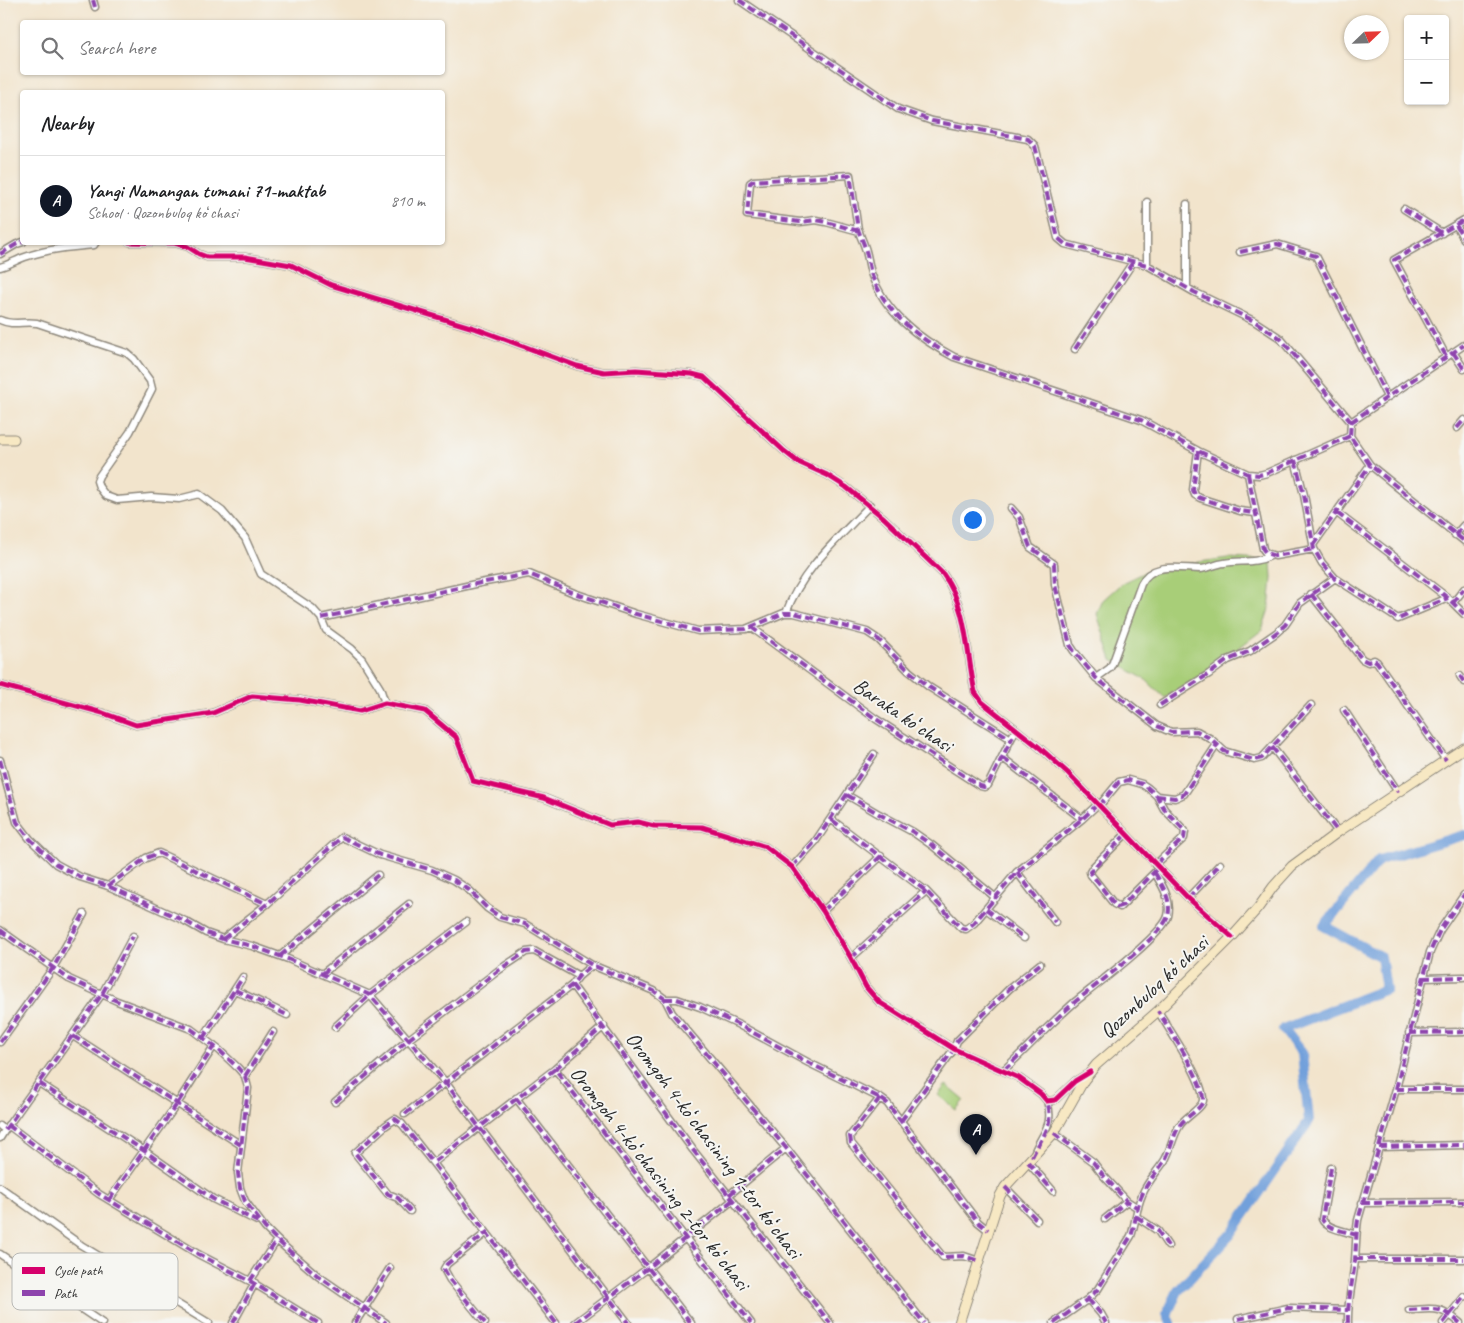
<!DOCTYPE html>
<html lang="en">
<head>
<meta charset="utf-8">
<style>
	body { margin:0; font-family:Caveat,sans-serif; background:#f6f6f6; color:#202124 }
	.controls { position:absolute; right:15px; top:15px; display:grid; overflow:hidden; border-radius:5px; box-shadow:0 1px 4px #0004 }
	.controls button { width:45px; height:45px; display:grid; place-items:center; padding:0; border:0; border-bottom:1px solid #e0e0e0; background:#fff; color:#202124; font:25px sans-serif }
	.compass { position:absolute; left:1344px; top:15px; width:45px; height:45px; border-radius:50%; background:#fff; box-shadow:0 1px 4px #0004; rotate:67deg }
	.you { position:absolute; left:972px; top:519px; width:18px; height:18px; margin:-12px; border:4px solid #fff; border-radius:50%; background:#1a73e8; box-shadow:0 0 0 8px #1a73e833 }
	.badge { display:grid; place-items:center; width:32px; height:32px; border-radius:50%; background:#111827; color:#fff; font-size:16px; font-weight:700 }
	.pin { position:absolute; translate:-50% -41px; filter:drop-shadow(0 1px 2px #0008) }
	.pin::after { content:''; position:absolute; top:26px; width:18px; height:15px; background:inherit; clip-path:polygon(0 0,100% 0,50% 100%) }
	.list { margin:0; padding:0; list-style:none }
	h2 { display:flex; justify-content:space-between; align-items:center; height:65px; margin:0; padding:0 20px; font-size:21px }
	h2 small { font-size:16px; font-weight:400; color:#757577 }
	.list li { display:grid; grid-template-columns:32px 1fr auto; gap:15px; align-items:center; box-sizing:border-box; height:90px; padding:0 20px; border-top:1px solid #e0e0e0 }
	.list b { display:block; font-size:19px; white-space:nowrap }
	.list p { margin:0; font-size:16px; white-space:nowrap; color:#757577 }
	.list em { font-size:16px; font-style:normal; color:#757577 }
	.icon { flex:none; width:28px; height:28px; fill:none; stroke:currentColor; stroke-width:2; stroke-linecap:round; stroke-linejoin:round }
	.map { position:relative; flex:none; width:1464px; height:1323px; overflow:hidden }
	.search { position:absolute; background:#fff; box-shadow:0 1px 4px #0004; left:20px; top:20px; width:425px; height:55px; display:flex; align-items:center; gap:12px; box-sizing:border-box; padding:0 18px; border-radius:5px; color:#757577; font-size:19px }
	.panel { position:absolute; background:#fff; box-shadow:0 1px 4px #0004; left:20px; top:90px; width:425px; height:155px; border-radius:5px }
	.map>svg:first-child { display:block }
	.green { fill:#a8ce78; stroke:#6a7c52 }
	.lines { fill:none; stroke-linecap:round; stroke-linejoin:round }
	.river { stroke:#72a0db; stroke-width:10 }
	.street-casing { stroke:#8e887c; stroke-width:9 }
	.secondary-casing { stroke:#8e887c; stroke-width:11 }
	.street { stroke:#fff; stroke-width:6 }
	.secondary { stroke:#f7e8c3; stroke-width:9 }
	.quiet { stroke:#8e44ad; stroke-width:4; stroke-dasharray:8 4; stroke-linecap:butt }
	.cycleway-casing { stroke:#f6f6f2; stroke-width:8 }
	.cycleway { stroke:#d6006c; stroke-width:5 }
	.labels { text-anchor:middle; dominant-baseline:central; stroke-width:4; stroke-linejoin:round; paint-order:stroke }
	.street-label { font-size:21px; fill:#2b2b2b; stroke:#f6f6f2 }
	.key { fill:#f6f6f2; stroke:#b9b9b6; stroke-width:1 }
	.key-label { font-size:14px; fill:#2b2b2b }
</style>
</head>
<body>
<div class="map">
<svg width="1464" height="1323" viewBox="0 0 1464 1323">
	<rect width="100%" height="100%" fill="#f6f6f2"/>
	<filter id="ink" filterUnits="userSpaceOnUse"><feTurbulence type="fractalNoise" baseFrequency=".02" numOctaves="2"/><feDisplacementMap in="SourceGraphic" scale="10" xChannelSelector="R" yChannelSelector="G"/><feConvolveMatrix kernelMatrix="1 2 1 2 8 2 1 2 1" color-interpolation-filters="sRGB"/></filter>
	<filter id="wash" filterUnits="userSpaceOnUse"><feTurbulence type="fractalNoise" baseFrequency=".0096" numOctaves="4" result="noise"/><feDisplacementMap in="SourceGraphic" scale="20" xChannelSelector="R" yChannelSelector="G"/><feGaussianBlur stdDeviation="1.12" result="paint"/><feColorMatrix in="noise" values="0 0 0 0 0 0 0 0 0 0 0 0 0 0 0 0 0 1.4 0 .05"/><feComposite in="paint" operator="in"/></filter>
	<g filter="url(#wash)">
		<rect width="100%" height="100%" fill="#f2e4cc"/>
		<!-- green -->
		<path class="green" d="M 1228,558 L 1264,560 L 1271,562 L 1272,578 L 1269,609 L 1262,630 L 1209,671 L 1165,698 L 1146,680 L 1112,660 L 1097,614 L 1103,600 L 1122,583 L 1151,569 Z
			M 946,1085 L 964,1100 L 956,1110 L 938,1095 Z"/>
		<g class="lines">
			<!-- river -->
			<path class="river" d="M 1171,1323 L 1167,1314 L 1178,1291 L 1231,1234 L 1309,1121 L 1302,1053 L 1283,1029 L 1386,989 L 1381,957 L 1324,926 L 1379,860 L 1464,835"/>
		</g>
	</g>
	<g filter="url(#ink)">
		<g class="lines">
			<!-- street casing -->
			<g class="street-casing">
				<path id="street" d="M 93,0 L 95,7
					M 739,0 L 898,109 L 932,121 L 1028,139 L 1035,146 L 1058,238 L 1065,244 L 1147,265 L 1194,292 L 1254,321 L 1280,338 L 1351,422 L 1350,436 L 1370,465 L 1464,541
					M 1147,202 L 1147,265
					M 1187,204 L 1187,286
					M 1404,209 L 1442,233
					M 1456,225 L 1464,239
					M 859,231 L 826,222 L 816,220 L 800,222 L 747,215 L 750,183 L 753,181 L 850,175 C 853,193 855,211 858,229 C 860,236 864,243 866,251 C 868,258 869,266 871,273 C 885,313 918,338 954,357 L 1141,420 L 1198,451 L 1248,474 L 1259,475 L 1267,473 L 1350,436
					M 129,242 L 175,243 L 188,247 L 199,254 L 207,257 L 245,257 L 291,265 L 331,285 L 477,329 L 577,366 L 604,372 L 636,370 L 692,374 L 704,377 L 784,451 L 798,462 L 827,475 L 846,487 L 884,518 L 943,574 C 968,608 966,652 975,692 L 982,702 L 1040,748 L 1068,773 L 1188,898 L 1232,937
					M 1240,252 L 1277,244 L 1316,256 L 1387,397
					M 0,254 L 17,244 L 23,242
					M 0,267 C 9,265 16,260 25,257 C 48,249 70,247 94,245 L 96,242
					M 0,320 C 13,326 23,321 37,323 L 127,353 L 134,359 L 150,381 L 152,389 L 130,432 L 99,476 L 97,481 L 99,487 L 106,496 L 117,500 L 151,497 L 179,499 L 199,494 L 222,511 L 245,538 L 261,574 L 312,608 L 321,618 L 326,630 L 352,649 L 362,659 L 380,688 L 385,703
					M 1075,349 L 1133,262
					M 1453,352 L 1464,369
					M 1446,356 L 1394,260 L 1464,220
					M 1351,422 L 1464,345
					M 1457,428 L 1464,420
					M 1198,451 L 1193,490 L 1195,495 L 1200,498 L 1240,511 L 1255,513
					M 1295,460 L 1304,495 L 1314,549 L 1322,563 L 1335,578 L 1398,619 L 1448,598
					M 1248,474 L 1263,549 L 1266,553 L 1275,556 L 1314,549
					M 1011,508 L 1019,517 L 1030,547 L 1054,564 L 1055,585 L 1070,645 L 1074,651 L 1096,678 L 1157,726 L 1171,732 L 1197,731 L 1211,739 L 1224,751 L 1254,760 L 1262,758 L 1311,705
					M 1337,513 L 1448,598 L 1464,614
					M 1455,535 L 1464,525
					M 1313,545 L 1370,465
					M 1311,594 L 1362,659 L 1368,662 L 1374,660 L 1377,662 L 1446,760
					M 1453,603 L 1464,589
					M 786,613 C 802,569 839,538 870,505
					M 321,618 L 480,583 L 529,574 L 574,593 L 636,614 L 698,631 L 746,629 L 784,613 L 794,613 L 867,632 L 879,640 L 909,671 L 929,687 L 1011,739
					M 751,627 L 876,719 L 980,786 L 984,787 L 988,785 L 1016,729
					M 1460,676 L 1464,682
					M 1096,678 L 1110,668 L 1113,662 L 1141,584 C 1152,561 1180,569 1201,569 C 1209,568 1216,564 1224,563 C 1241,560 1254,564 1270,556
					M 0,685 L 103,713 L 136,725 L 213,713 L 252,696 L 300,700 L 360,711 L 385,703 L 425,711 L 456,737 L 473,781 L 544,798 L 610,825 L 638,822 L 654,826 L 702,827 L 766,847 L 792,867 L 823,911 L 851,958 L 866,987 L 879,1002 L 954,1049 L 1019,1078 L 1041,1094 L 1047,1101 L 1055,1100 L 1075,1081 L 1087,1074
					M 1160,705 L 1209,674 L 1228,660 L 1250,651 L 1276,633 L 1285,625 L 1300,603 L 1335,578
					M 1344,710 L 1398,792
					M 1272,747 L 1338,832
					M 1003,758 L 1082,819
					M 0,760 L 17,822 L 30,839 L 56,864 L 80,877 L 108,886 L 185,921 L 206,933 L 223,939 L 252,946 L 288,959 L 370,995 L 445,1082 L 628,1323
					M 847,795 L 879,814 L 913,832 L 933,846 L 996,898
					M 1157,796 L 1175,798 L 1184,794 L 1216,746
					M 1099,806 L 1119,782 L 1128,780 L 1142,784 L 1148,788 L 1157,796 L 1164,809 L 1185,831 L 1184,838 L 1155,865
					M 832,820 L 926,891 L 961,928 L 966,929 L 974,923 L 1017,872 L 1082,819 L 1097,805
					M 1126,834 L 1093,867 L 1090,872 L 1091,875 L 1114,904 L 1120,907 L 1156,871
					M 792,867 L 815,842 L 874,754
					M 1017,872 L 1055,922
					M 108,886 L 146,858 L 159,853 L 267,904
					M 1188,898 L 1220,864
					M 986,909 L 1024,938
					M 823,911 L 881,856
					M 0,930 L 69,979 L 117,1001 L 191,1029 L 219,1050 L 238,1068 L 245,1076 L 248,1088 L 238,1173 L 240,1188 L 245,1201 L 265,1228 L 279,1242 L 318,1276 L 386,1323
					M 223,939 L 267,904 L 342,837 L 380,855 L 432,870 L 454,880 L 469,890 L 487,908 L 500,917 L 525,924 L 592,965 L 654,991 L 665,999 L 672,1013 L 786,1148 L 924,1323
					M 280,956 L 378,875
					M 851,958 L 926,891
					M 322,974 L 409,904
					M 1423,978 L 1464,977
					M 572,985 L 693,1150 L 830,1323
					M 235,990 L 287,1015
					M 665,999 L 677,999 L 700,1007 L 739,1025 L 809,1063 L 880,1098 L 887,1103 L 978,1222 L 988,1230
					M 335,1027 L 370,995 L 466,922
					M 1409,1033 L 1464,1032
					M 73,1036 L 241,1145
					M 203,1038 L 243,977
					M 0,1042 L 53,968 L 84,914
					M 555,1069 L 604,1026
					M 1004,1070 C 1028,1047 1051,1023 1076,1001 C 1095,986 1163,935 1168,916 C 1172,900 1162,885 1155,873
					M 245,1076 L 273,1032
					M 39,1083 L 143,1150 L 213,1199 L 257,1221
					M 1396,1089 L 1464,1089
					M 516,1098 L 691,1323
					M 880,1098 L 850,1136 L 851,1143 L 943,1257 L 964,1256 L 979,1261
					M 335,1102 L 409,1039 L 499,970 L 526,952 L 534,951 L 579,976
					M 405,1114 L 572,985 L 579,976 L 592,965
					M 901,1121 L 954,1049 L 957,1041 L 1009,989 L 1040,964
					M 8,1125 L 99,1194 L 198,1254 L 250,1281 L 318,1323
					M 0,1126 L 5,1130 L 0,1138
					M 5,1130 L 102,994 L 133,936
					M 1054,1133 L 1093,1162 L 1103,1175 L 1127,1201 L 1138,1208
					M 1379,1147 L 1464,1145
					M 1035,1151 C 1044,1131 1054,1124 1047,1101
					M 1028,1162 L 1053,1191
					M 1331,1168 L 1322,1219 C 1326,1229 1346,1231 1356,1235
					M 0,1187 L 81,1245 L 209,1323
					M 1005,1187 L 1037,1220
					M 729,1195 L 786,1148
					M 109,1200 L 177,1104 L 214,1046
					M 1362,1203 L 1464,1202
					M 410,1211 L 398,1198 L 388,1194 L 355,1153 L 385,1126 L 395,1119 L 402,1124 L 433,1163
					M 1137,1217 L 1158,1231 L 1168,1246
					M 1105,1219 L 1127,1201
					M 0,1254 L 102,1323
					M 1355,1259 L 1464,1259
					M 250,1281 L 277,1240
					M 1088,1299 L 1101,1314 L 1106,1323
					M 1409,1310 C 1435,1309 1439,1305 1460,1323
					M 1238,1319 L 1288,1308 L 1348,1310
					M 233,1323 L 255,1283
					M 355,1323 L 390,1268
					M 485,1323 L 450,1280 L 444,1269 L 447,1264 L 486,1233
					M 556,1323 L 433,1163 L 555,1069 L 751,1323
					M 575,1323 L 648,1268 L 733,1200
					M 1054,1323 L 1088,1299 L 1098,1289 L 1131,1236 C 1136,1222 1136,1208 1142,1195 C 1147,1182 1157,1172 1165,1160 C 1171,1149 1173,1135 1180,1125 C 1185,1117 1203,1108 1203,1100 C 1204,1081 1169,1029 1158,1011
					M 1348,1323 C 1347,1302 1353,1281 1355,1260 C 1356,1246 1356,1234 1358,1220 L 1396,1089 L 1430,952 L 1440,930 L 1464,895
					M 1443,1323 L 1464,1297"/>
			</g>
			<!-- secondary casing -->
			<g class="secondary-casing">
				<path id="secondary" d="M 0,439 L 14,439
					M 959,1323 L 1000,1196 L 1005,1187 L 1054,1133 L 1084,1080 L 1096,1065 L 1158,1011 L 1232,937 L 1258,908 L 1273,887 L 1292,866 L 1338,832 L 1464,748"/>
			</g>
			<!-- street -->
			<use href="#street" class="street"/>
			<!-- secondary -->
			<use href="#secondary" class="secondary"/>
			<!-- quiet -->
			<path class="quiet" d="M 93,0 L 95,7
				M 739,0 L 898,109 L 932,121 L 1028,139 L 1035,146 L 1058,238 L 1065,244 L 1147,265 L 1194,292 L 1254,321 L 1280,338 L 1351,422 L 1350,436 L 1370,465 L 1464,541
				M 1404,209 L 1442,233
				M 1456,225 L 1464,239
				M 859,231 L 826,222 L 816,220 L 800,222 L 747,215 L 750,183 L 753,181 L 850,175 C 853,193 855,211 858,229 C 860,236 864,243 866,251 C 868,258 869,266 871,273 C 885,313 918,338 954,357 L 1141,420 L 1198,451 L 1248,474 L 1259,475 L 1267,473 L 1350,436
				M 1240,252 L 1277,244 L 1316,256 L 1387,397
				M 0,254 L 17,244 L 23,242
				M 1075,349 L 1133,262
				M 1453,352 L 1464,369
				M 1446,356 L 1394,260 L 1464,220
				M 1351,422 L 1464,345
				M 1457,428 L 1464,420
				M 1198,451 L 1193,490 L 1195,495 L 1200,498 L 1240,511 L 1255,513
				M 1295,460 L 1304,495 L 1314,549 L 1322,563 L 1335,578 L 1398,619 L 1448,598
				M 1248,474 L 1263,549 L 1266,553 L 1275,556 L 1314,549
				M 1011,508 L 1019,517 L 1030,547 L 1054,564 L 1055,585 L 1070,645 L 1074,651 L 1096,678 L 1157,726 L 1171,732 L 1197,731 L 1211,739 L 1224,751 L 1254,760 L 1262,758 L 1311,705
				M 1337,513 L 1448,598 L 1464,614
				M 1455,535 L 1464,525
				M 1313,545 L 1370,465
				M 1311,594 L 1362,659 L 1368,662 L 1374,660 L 1377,662 L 1446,760
				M 1453,603 L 1464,589
				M 321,618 L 480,583 L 529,574 L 574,593 L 636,614 L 698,631 L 746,629 L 784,613 L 794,613 L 867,632 L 879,640 L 909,671 L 929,687 L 1011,739
				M 751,627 L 876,719 L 980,786 L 984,787 L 988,785 L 1013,736
				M 1460,676 L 1464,682
				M 1160,705 L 1209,674 L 1228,660 L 1250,651 L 1276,633 L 1285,625 L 1300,603 L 1335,578
				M 1344,710 L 1398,792
				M 1272,747 L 1338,832
				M 1003,758 L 1082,819
				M 0,760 L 17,822 L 30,839 L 56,864 L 80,877 L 108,886 L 185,921 L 206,933 L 223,939 L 252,946 L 288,959 L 370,995 L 445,1082 L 628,1323
				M 847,795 L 879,814 L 913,832 L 933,846 L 996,898
				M 1157,796 L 1175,798 L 1184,794 L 1216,746
				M 1099,806 L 1119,782 L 1128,780 L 1142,784 L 1148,788 L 1157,796 L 1164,809 L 1185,831 L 1184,838 L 1155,865
				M 832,820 L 926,891 L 961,928 L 966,929 L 974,923 L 1017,872 L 1082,819 L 1097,805
				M 1126,834 L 1090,872 L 1114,904 L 1117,907 L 1123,905 L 1158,868
				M 792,867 L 815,842 L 874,754
				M 1017,872 L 1055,922
				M 108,886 L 146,858 L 159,853 L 267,904
				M 1188,898 L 1220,864
				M 986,909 L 1024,938
				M 823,911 L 881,856
				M 0,930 L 69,979 L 117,1001 L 191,1029 L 219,1050 L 238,1068 L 245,1076 L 248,1088 L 238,1173 L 240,1188 L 245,1201 L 265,1228 L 279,1242 L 318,1276 L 386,1323
				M 223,939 L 267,904 L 342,837 L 380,855 L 432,870 L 454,880 L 469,890 L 487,908 L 500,917 L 525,924 L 592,965 L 654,991 L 665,999 L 672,1013 L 786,1148 L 924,1323
				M 280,956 L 378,875
				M 851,958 L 926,891
				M 322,974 L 409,904
				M 1423,978 L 1464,977
				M 572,985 L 693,1150 L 830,1323
				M 235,990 L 287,1015
				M 665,999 L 677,999 L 700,1007 L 739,1025 L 809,1063 L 880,1098 L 887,1103 L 978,1222 L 988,1230
				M 335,1027 L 370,995 L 466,922
				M 1409,1033 L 1464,1032
				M 73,1036 L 241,1145
				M 203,1038 L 243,977
				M 0,1042 L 53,968 L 84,914
				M 555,1069 L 604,1026
				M 1004,1070 C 1028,1047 1051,1023 1076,1001 C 1095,986 1163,935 1168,916 C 1172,900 1162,885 1155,873
				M 245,1076 L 273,1032
				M 39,1083 L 143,1150 L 213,1199 L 258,1222
				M 1396,1089 L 1464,1089
				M 516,1098 L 691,1323
				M 880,1098 L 850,1136 L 851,1143 L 943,1257 L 964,1256 L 979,1261
				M 335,1102 L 409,1039 L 499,970 L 526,952 L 534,951 L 579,976
				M 405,1114 L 572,985 L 579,976 L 592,965
				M 901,1121 L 954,1049 L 957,1041 L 1009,989 L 1040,964
				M 8,1125 L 99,1194 L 198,1254 L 250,1281 L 318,1323
				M 5,1130 L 102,994 L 133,936
				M 1054,1133 L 1093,1162 L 1103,1175 L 1127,1201 L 1138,1208
				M 1379,1147 L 1464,1145
				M 1032,1157 C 1042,1136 1055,1126 1047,1101
				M 1028,1162 L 1053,1191
				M 1331,1168 L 1322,1219 C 1326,1229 1346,1231 1356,1235
				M 1005,1187 L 1037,1220
				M 729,1195 L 786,1148
				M 109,1200 L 177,1104 L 214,1046
				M 1362,1203 L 1464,1202
				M 410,1211 L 398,1198 L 388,1194 L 355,1153 L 385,1126 L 395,1119 L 402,1124 L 433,1163
				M 1137,1217 L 1158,1231 L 1168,1246
				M 1105,1219 L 1127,1201
				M 1355,1259 L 1464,1259
				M 250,1281 L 277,1240
				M 1088,1299 L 1101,1314 L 1106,1323
				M 1409,1310 C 1435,1309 1439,1305 1460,1323
				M 1238,1319 L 1288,1308 L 1348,1310
				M 233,1323 L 255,1283
				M 355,1323 L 390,1268
				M 485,1323 L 450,1280 L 444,1269 L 447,1264 L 486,1233
				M 556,1323 L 433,1163 L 555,1069 L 751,1323
				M 575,1323 L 648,1268 L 733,1200
				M 1054,1323 L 1088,1299 L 1098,1289 L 1131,1236 C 1136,1222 1136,1208 1142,1195 C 1147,1182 1157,1172 1165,1160 C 1171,1149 1173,1135 1180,1125 C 1185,1117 1203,1108 1203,1100 C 1204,1081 1169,1029 1158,1011
				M 1348,1323 C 1347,1302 1353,1281 1355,1260 C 1356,1246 1356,1234 1358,1220 L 1396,1089 L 1430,952 L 1440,930 L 1464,895
				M 1443,1323 L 1464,1297"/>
			<!-- cycleway casing -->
			<g class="cycleway-casing">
				<path id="cycleway" d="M 129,242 L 175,243 L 188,247 L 199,254 L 207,257 L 245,257 L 291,265 L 331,285 L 477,329 L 577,366 L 604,372 L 636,370 L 692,374 L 704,377 L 784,451 L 798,462 L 827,475 L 846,487 L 884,518 L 943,574 C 968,608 966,652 975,692 L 982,702 L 1040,748 L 1068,773 L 1188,898 L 1232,937
					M 0,685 L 103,713 L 136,725 L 213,713 L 252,696 L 300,700 L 360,711 L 385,703 L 425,711 L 456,737 L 473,781 L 544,798 L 610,825 L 638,822 L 654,826 L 702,827 L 766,847 L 792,867 L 823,911 L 851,958 L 866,987 L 879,1002 L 954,1049 L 1019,1078 L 1041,1094 L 1047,1101 L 1055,1100 L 1075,1081 L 1090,1072"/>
			</g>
			<!-- cycleway -->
			<use href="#cycleway" class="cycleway"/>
		</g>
	</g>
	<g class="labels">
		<!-- street labels -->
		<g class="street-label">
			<text transform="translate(903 715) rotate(34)">Baraka koʻchasi</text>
			<text transform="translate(1154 987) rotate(-43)">Qozonbuloq koʻchasi</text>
			<text transform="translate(714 1145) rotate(53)">Oromgoh 4-koʻchasining 1-tor koʻchasi</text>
			<text transform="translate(660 1178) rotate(52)">Oromgoh 4-koʻchasining 2-tor koʻchasi</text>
		</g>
	</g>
	<!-- legend -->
	<rect x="12" y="1253" width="166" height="57" rx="8" class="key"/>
	<rect x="22" y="1267" width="23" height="7" fill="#d6006c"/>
	<rect x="22" y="1290" width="23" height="6" fill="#8e44ad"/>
	<g class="key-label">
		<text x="54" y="1275">Cycle path</text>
		<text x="54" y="1298">Path</text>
	</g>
</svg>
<div class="controls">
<button>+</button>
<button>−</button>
</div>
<svg class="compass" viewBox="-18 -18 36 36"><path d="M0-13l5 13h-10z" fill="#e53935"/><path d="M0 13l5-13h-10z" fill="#757577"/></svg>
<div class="you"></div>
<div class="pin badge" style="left:976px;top:1155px">A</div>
<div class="search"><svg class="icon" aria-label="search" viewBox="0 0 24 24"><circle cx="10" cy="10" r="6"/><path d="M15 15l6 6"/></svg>Search here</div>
<section class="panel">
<h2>Nearby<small></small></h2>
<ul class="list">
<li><span class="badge">A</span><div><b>Yangi Namangan tumani 71-maktab</b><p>School · Qozonbuloq koʻchasi</p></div><em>810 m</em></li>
</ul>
</section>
</div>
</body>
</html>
